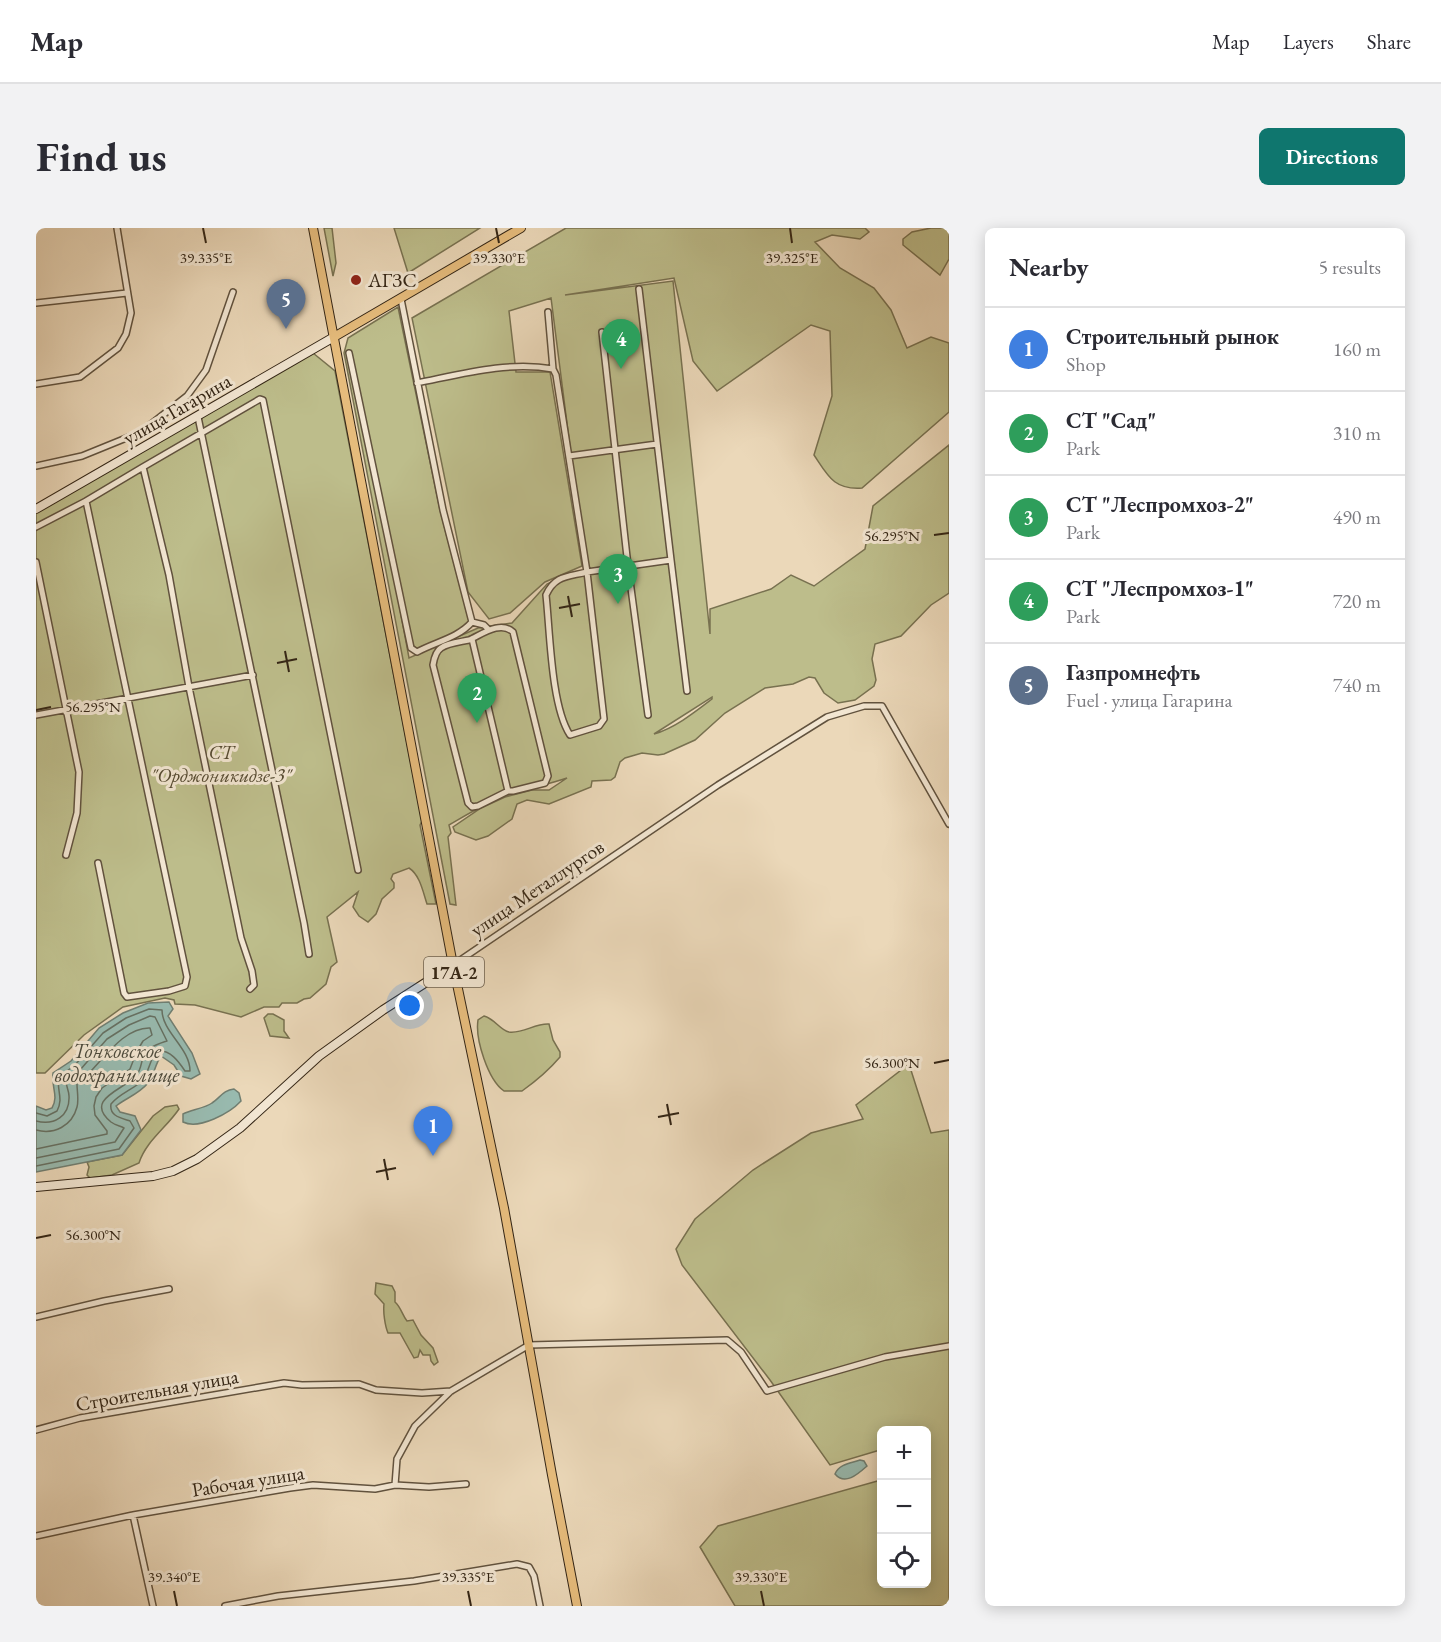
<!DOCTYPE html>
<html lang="en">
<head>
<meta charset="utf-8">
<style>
	body { margin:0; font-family:"EB Garamond",serif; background:#f2f2f3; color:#2b2b33 }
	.controls { position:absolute; right:18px; bottom:18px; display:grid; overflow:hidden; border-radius:9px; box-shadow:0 3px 15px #0003 }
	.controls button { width:54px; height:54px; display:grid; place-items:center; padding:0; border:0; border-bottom:2px solid #e1e1e2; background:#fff; color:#2b2b33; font:30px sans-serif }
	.you { position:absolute; left:374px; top:778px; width:21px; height:21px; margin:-15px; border:4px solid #fff; border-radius:50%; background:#1a73e8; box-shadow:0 0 0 9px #1a73e833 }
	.badge { display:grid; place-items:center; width:39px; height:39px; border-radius:50%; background:#0f766e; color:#fff; font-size:20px; font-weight:700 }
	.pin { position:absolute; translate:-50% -50px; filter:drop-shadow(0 2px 3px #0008) }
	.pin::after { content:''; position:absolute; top:32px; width:21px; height:18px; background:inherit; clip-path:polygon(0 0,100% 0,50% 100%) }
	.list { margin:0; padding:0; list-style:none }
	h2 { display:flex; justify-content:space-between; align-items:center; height:78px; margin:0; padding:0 24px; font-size:26px }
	h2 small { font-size:20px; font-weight:400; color:#7c7c81 }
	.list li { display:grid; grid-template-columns:39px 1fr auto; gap:18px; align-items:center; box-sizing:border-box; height:84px; padding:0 24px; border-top:2px solid #e1e1e2 }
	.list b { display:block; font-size:22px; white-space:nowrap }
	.list p { margin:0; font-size:20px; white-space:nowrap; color:#7c7c81 }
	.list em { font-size:20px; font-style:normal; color:#7c7c81 }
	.icon { flex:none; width:33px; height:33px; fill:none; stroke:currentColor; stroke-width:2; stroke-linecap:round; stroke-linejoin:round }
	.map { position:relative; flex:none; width:913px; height:1378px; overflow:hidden; border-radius:9px }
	header { display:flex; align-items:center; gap:36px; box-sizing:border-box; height:84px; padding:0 30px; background:#fff; border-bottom:2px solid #e1e1e2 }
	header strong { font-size:28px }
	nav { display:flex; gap:33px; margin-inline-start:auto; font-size:21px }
	.intro { display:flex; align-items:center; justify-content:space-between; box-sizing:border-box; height:144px; padding:0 36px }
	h1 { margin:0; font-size:42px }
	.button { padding:15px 27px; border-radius:9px; background:#0f766e; color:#fff; font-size:21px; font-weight:700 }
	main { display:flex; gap:36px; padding:0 36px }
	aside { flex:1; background:#fff; border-radius:9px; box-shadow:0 3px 15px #0003 }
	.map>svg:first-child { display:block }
	.green { fill:#bdbd8b; stroke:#787150; stroke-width:1.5; fill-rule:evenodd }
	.water { fill:#98baaf; stroke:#707e71; stroke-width:1.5 }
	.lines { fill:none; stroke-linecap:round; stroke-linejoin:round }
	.shore { stroke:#667062; stroke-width:1.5 }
	.street-casing { stroke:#61523e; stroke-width:8 }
	.secondary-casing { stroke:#332515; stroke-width:10 }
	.primary-casing { stroke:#332515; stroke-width:10 }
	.street { stroke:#f2e6d2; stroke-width:5 }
	.secondary { stroke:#f2e6d2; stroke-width:8 }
	.primary { stroke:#e6bc7c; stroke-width:8 }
	.ticks { fill:none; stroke:#332515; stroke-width:2 }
	.poi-dot { fill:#8f2418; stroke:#f2e6d2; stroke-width:2 }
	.labels { text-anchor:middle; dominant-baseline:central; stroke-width:6; stroke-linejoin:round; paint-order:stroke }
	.shield { fill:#f2e6d2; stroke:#6c5f4e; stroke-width:1.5 }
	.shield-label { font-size:18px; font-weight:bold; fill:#332515 }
	.poi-label { font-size:20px; fill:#332515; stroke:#f2e6d2; text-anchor:start }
	.street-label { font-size:20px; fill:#332515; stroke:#f2e6d2 }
	.park-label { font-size:20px; font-style:italic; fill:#564b32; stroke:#f2e6d2 }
	.water-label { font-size:21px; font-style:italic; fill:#4c4a3c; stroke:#f2e6d2 }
	.ticks-label { font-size:15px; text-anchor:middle; fill:#332515; stroke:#f2e6d2; stroke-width:6; stroke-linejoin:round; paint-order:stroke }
</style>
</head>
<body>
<header>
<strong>Map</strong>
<nav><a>Map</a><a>Layers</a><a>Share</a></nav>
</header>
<div class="intro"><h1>Find us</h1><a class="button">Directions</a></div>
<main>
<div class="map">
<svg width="913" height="1378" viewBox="0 0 913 1378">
	<rect width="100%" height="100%" fill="#ebd8b9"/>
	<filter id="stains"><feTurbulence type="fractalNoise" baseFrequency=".00333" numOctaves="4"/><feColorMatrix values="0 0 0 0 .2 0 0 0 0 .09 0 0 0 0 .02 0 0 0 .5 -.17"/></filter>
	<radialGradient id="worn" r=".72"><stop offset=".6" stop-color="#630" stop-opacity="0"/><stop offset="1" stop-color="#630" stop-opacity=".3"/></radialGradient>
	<!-- green -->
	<path class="green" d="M 288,0 L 296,0 L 300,35 L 297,48 Z
		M 358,0 L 444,0 L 372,45 Z
		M 530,0 L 829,0 L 833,4 L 824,11 L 796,7 L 779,14 L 804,40 L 838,60 L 855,82 L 871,120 L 895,109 L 913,115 L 913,184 L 826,260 C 798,262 792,248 778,227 L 796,168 L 794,103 L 775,97 L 681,163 L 657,133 L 638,50 L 529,67 L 637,53 L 674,406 L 674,381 L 735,361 L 755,347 L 778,358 L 829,321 L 837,278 L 913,217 L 913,365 L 895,377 L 865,408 L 839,416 L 836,431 L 840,452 L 838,458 L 819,472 L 802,475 L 788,465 L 779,450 L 773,449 L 757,456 L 729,460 L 689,485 L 659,512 L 628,526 L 622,527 L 606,525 L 589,530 L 584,534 L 579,549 L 575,552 L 556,553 L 555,559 L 513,576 L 491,572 L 481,576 L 476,591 L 452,608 L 440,612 L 419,604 L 417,599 L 445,580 L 469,569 L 496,562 L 513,562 L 531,550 C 511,557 491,560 472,567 C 451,574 432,586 413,597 L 415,605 L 412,609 L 420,677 L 414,676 L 308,125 L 312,110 L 362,79 L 404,282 L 433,393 C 423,408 397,412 381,421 L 377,417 L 331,203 L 373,430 L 442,400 L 476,395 L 511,356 L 528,348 L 550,344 L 515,70 L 473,83 L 480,144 L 514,144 L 546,338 L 509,354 L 474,385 L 453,391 L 432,364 L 376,90 ZM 676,469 L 676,471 C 659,484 639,500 618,506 Z
		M 895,0 L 913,0 L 913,31 L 904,47 L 867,17 L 867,11 L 876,4 Z
		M 277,125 L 299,143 L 386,593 L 384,597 L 400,676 L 391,676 C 387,664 384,647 373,640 L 357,646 L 355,651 L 358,655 L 358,660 L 346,671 L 340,686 L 332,694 L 323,688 L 317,679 L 322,664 L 291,689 L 301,734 L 295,739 L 290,756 L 274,770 L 268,771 L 261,775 L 246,775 L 243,779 L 228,779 L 205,789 L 159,777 L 139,776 L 138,772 L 129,770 L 87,779 L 48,807 L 9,845 L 0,845 L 0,283 Z
		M 232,786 L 237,786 L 248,792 L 248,803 L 253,810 L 234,808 L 228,790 Z
		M 448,788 C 459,791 464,802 473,804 C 487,806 499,795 513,796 L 517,812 L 524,824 L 524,829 C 513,842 500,853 486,863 L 468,863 C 452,852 439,811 442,792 Z
		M 873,836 L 895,905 L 913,902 L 913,1378 L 699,1378 L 664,1319 L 682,1298 L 845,1252 L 846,1356 L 890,1356 L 890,1202 L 846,1202 L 845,1229 L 844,1222 L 794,1237 L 734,1152 L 646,1037 L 640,1021 L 659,991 L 717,942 L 775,905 L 827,891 L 820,877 Z
		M 141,877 L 143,881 C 131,899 110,913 103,935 L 76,947 L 54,950 L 51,947 L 53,939 L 51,934 L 86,927 L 117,888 L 129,879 Z
		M 340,1055 L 356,1058 L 359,1064 L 359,1074 C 365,1079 366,1087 371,1093 L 377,1092 L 385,1107 L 397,1120 L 402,1134 L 398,1137 L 395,1133 L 394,1127 L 387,1127 L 384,1122 L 382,1129 L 378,1130 L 364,1105 L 352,1105 C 349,1098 347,1084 348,1076 L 339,1066 Z"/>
	<!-- water -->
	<path class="water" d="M 133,774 L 137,781 L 132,788 L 156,825 L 164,846 L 155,851 L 145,848 L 138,837 L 125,828 C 119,836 118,848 112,855 C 103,866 90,870 80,878 L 84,884 L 99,888 L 105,902 L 86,927 L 0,944 L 0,878 L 10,882 L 16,880 C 23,868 15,859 17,845 L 35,833 L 63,800 L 87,785 L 112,775 Z
		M 198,861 L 203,865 L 205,873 C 194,885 163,902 147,894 L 147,886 C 155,882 169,880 176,875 C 184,870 187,862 198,861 Z
		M 824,1232 L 828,1233 L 831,1238 C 822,1246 809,1258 799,1246 C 803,1236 815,1235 824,1232 Z"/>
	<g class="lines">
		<!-- shore -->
		<path class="shore" d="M 0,885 L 11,888 L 21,883 C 28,870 20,862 23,849 L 39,837 L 67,805 L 90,790 L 113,781 L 126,782 C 126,804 154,820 154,843 L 149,843 C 143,834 134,821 121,823 C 113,832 113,845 106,853 C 96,862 83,866 75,876 C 73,888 85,890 94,893 L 98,900 L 83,921 L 0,938
			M 0,893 C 18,898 34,888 33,868 C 33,863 30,858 30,853 L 44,842 L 71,811 L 93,797 L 114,788 L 119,789 L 131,813 C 119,817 111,819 106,833 C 105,837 104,843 101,846 C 92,861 46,870 75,894 C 79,897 84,898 88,900 L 79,914 L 0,930
			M 0,902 C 18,907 36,898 41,879 C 43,872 41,863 41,856 C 62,841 84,799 114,800 L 116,807 L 107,813 L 101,823 L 94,841 L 66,860 L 60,869 L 58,878 L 59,887 L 71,903 L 71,906 L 0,921"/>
		<!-- street casing -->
		<g class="street-casing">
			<path id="street" d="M 603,61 L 635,332
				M 0,75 L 91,65
				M 512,84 L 517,141
				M 566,104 L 592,338 L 612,487
				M 313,125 L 375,420 L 381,424 C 399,414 422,410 436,394 L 407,282 L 365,71
				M 381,155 C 426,146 472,133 517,141 L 520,147 L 551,344 C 532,349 519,347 510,367 C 514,403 515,478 534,507 L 563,498 L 568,491 L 551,344 L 635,332 L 651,463
				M 0,156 L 44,149 L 82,120 L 90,106 L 95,85 L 81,0
				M 162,189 L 268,695 L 273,726
				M 533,228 L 621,216
				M 0,238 L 46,228 L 105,204 L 151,168 L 170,142 L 197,64
				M 0,299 L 50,273
				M 0,334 L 43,544 L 41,585 L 30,627
				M 436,394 L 448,397 L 453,402
				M 436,411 L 472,563 L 477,563 L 509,555 L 512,548 L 477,404 C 464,392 445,407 433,412 C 424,414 412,415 405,420 C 400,423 398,431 397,437 L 432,575 L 436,579 L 442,578 L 472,563
				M 0,487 L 217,447
				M 62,635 L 88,765 L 91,769 L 133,763 L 149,758 L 151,749 L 50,273 L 107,239
				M 417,737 L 682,557 L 791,489 L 828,478 L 846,478 L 913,596
				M 214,761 L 218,757 L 216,743 L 205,710 L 153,459 L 133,347 L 107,239 L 224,171 L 227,172 L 322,642
				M 0,1089 L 68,1073 L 133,1061
				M 0,1202 L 44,1190 L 248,1155 L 266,1157 L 323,1156 L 340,1162 L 386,1165 L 415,1163
				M 359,1257 L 361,1231 L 379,1198 L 415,1163 L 493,1117 L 691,1112 L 705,1124 L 731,1163 L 849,1129 L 913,1118
				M 97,1287 L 117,1378
				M 0,1308 L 97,1287 L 254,1260 L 277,1257 L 339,1261 L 359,1257 L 393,1259 L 430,1256
				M 189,1378 L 242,1368 L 378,1353 L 481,1336 L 493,1339 L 498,1348 L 504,1378"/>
		</g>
		<!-- secondary casing -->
		<g class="secondary-casing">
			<path id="secondary" d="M 0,281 L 298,109
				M 0,959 L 117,948 L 137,943 L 161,931 L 204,900 L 283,828 L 347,782 L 417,737"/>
		</g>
		<!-- primary casing -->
		<g class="primary-casing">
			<path id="primary" d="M 277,0 L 417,737 L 468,980 L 516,1247 L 541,1378
				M 298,109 L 485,0"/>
		</g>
		<!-- street -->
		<use href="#street" class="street"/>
		<!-- secondary -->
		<use href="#secondary" class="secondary"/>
		<!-- primary -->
		<use href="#primary" class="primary"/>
	</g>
	<!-- ticks -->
	<path class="ticks" d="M 167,0 L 170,15M 460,0 L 463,15M 754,0 L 756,15M 898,307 L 913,305M 532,368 L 536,389M 523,380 L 544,376M 249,423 L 253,444M 241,435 L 261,431M 0,482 L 15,479M 898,835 L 913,832M 631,876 L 635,897M 622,889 L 643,885M 348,931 L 352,952M 340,944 L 360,940M 0,1010 L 15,1007M 138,1363 L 141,1378M 432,1363 L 435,1378M 725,1363 L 728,1378"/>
	<!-- markers -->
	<circle class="poi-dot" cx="320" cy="52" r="6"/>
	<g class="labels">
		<!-- shield labels -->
		<rect class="shield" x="388" y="729" width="60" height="30" rx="4.5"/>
		<g class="shield-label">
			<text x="418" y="744">17А-2</text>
		</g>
		<!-- poi labels -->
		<g class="poi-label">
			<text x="332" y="52">АГЗС</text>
		</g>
		<!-- street labels -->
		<g class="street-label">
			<text transform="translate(141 181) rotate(-30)">улица Гагарина</text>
			<text transform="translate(501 660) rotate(-34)">улица Металлургов</text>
			<text transform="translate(121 1162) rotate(-10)">Строительная улица</text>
			<text transform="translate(212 1253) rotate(-9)">Рабочая улица</text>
		</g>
		<!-- park labels -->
		<g class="park-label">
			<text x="185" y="524">СТ<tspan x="185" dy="23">"Орджоникидзе-3"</tspan></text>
		</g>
		<!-- water labels -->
		<g class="water-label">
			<text x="81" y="822">Тонковское<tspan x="81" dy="24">водохранилище</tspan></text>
		</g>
	</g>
	<g class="ticks-label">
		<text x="170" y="35">39.335°E</text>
		<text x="463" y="35">39.330°E</text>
		<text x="756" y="35">39.325°E</text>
		<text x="856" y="313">56.295°N</text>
		<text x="57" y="484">56.295°N</text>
		<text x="856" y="840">56.300°N</text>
		<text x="57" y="1012">56.300°N</text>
		<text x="138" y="1354">39.340°E</text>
		<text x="432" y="1354">39.335°E</text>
		<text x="725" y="1354">39.330°E</text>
	</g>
	<rect width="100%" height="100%" filter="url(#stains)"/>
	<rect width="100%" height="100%" fill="url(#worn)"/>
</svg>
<div class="controls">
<button>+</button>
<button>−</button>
<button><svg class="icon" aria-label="locate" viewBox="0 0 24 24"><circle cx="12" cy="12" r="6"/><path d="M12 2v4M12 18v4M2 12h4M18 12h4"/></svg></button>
</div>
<div class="you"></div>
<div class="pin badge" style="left:397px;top:928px;background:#3f7fe0">1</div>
<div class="pin badge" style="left:441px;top:495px;background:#2e9e5b">2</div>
<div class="pin badge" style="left:582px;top:376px;background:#2e9e5b">3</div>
<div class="pin badge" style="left:585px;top:141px;background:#2e9e5b">4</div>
<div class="pin badge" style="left:250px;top:101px;background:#5c6f8a">5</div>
</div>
<aside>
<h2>Nearby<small>5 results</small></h2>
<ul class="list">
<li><span class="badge" style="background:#3f7fe0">1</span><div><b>Строительный рынок</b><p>Shop</p></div><em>160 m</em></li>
<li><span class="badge" style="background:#2e9e5b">2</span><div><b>СТ &quot;Сад&quot;</b><p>Park</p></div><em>310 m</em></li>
<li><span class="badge" style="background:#2e9e5b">3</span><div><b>СТ &quot;Леспромхоз-2&quot;</b><p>Park</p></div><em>490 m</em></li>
<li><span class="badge" style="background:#2e9e5b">4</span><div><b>СТ &quot;Леспромхоз-1&quot;</b><p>Park</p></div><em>720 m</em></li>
<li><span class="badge" style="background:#5c6f8a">5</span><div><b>Газпромнефть</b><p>Fuel · улица Гагарина</p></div><em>740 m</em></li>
</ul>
</aside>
</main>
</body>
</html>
